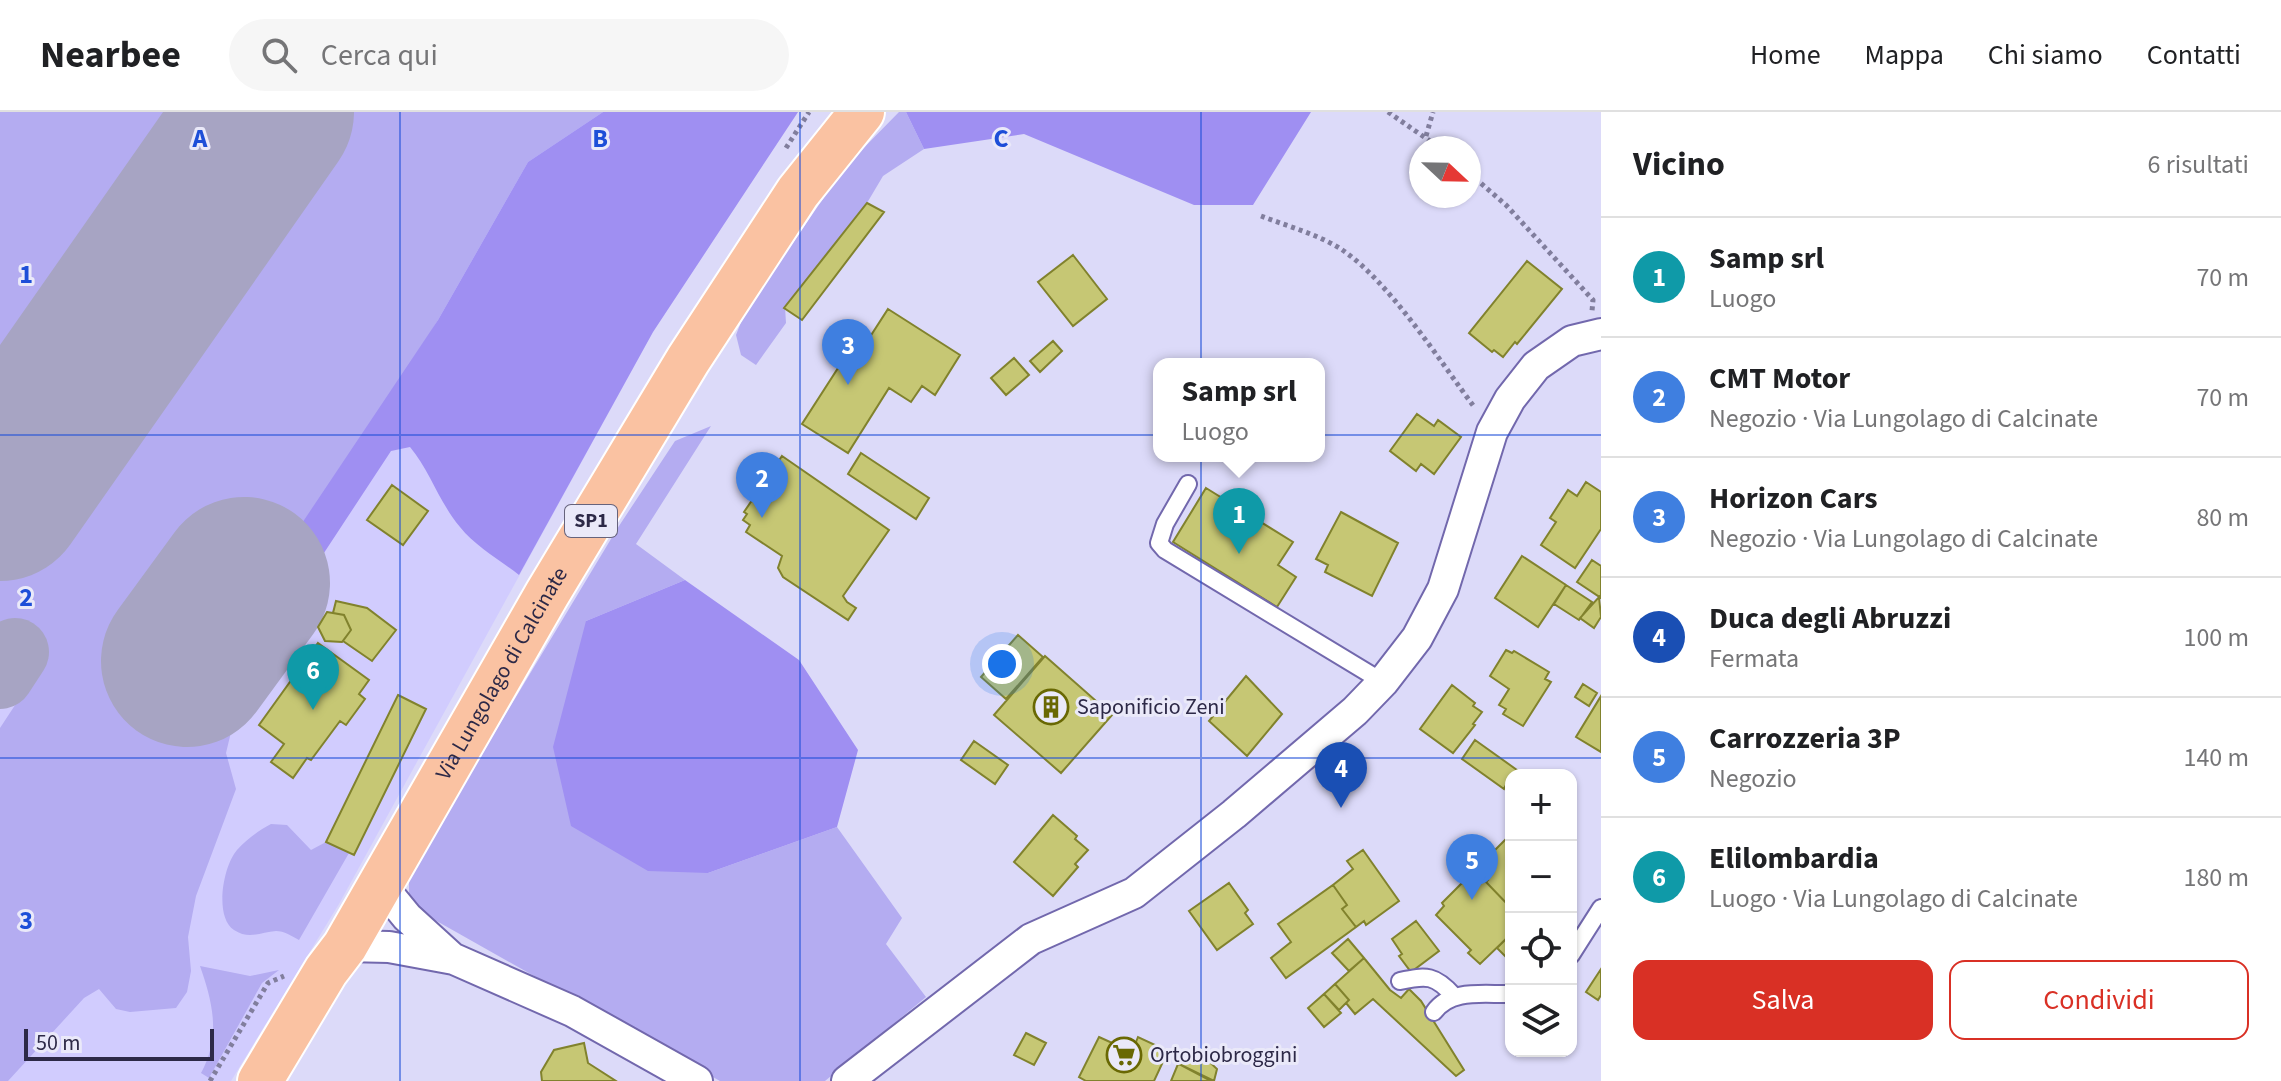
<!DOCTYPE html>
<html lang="it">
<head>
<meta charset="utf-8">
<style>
	body { margin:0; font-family:"Source Sans 3",sans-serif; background:#f6f6f6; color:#202124 }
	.controls { position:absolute; right:24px; bottom:24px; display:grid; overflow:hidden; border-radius:16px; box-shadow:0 2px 6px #0004 }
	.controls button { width:72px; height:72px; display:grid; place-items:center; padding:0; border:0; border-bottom:2px solid #e0e0e0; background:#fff; color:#202124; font:40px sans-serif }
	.compass { position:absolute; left:1409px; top:24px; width:72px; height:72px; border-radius:50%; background:#fff; box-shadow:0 2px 6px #0004; rotate:112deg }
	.scale { position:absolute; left:24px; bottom:20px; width:190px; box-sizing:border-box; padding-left:8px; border:4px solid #2d2947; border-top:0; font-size:22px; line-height:28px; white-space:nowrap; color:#2d2947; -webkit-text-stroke:6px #eae9f9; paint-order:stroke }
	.you { position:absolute; left:1002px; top:552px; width:28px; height:28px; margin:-20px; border:6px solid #fff; border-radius:50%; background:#1a73e8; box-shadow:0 0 0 12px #1a73e833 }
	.badge { display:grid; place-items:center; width:52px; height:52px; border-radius:50%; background:#d93025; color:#fff; font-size:26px; font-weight:700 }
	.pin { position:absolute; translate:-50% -66px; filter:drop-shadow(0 2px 4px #0008) }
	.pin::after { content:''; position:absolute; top:42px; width:28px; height:24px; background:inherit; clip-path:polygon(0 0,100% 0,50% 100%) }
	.popup { position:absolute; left:1153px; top:246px; width:172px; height:104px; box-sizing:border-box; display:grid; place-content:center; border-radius:16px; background:#fff; filter:drop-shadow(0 2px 6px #0005); font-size:26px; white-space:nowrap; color:#757577 }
	.popup b { font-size:30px; color:#202124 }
	.popup::after { content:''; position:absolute; left:50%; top:100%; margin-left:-16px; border:16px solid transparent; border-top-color:#fff }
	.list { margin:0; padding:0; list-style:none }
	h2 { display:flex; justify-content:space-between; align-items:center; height:104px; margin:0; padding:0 32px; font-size:34px }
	h2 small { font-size:26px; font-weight:400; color:#757577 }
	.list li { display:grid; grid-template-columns:52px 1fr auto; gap:24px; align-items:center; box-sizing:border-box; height:120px; padding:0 32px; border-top:2px solid #e0e0e0 }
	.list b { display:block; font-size:30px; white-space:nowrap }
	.list p { margin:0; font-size:26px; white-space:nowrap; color:#757577 }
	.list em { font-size:26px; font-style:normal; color:#757577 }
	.actions { display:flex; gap:16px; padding:24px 32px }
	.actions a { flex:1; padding:18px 0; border:2px solid #d93025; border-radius:16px; text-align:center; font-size:28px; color:#d93025 }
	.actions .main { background:#d93025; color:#fff }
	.icon { flex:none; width:44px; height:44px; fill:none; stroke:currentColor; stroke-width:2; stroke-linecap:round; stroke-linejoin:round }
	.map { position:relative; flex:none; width:1601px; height:969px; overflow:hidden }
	header { display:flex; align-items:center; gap:48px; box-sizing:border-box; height:112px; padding:0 40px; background:#fff; border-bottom:2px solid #e0e0e0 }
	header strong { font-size:38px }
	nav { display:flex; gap:44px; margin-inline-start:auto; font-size:28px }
	.search { width:560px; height:72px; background:#f6f6f6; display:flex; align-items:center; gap:20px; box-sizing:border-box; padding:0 28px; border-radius:44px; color:#757577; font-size:30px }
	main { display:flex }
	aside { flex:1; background:#fff }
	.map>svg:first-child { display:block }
	.built { fill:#d1ccfe }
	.green { fill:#b4acf1 }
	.forest { fill:#9f8ff2 }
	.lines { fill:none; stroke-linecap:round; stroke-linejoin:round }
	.taxiway { stroke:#a7a4c3; stroke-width:68 }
	.runway { stroke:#a7a4c3; stroke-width:172 }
	.building { fill:#c6c774; stroke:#81822d; stroke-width:2 }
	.lane-casing { stroke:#7268ad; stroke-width:20 }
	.street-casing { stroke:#7268ad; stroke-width:34 }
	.primary-casing { stroke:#fff; stroke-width:48 }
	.path { stroke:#817e9d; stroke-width:5; stroke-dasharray:4 4; stroke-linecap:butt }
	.lane { stroke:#fff; stroke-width:16 }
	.street { stroke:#fff; stroke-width:30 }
	.primary { stroke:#fac2a2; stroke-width:44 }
	.grid { fill:none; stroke:#1d4ed8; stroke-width:2; stroke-opacity:0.55 }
	.labels { text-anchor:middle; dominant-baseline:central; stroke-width:6; stroke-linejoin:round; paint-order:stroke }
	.shield { fill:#eae9f9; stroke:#66637c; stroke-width:2 }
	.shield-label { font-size:20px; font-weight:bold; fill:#2d2947 }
	.street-label { font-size:22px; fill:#2d2947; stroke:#eae9f9 }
	.poi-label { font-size:22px; fill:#2d2947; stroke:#eae9f9; text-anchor:start }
	.grid-label { font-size:26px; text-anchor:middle; font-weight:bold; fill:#1d4ed8; stroke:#eae9f9; stroke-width:6; stroke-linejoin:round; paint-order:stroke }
</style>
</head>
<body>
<header>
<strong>Nearbee</strong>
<div class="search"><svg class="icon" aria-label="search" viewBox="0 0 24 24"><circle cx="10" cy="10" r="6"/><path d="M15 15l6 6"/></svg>Cerca qui</div>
<nav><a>Home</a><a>Mappa</a><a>Chi siamo</a><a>Contatti</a></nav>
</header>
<main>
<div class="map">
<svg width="1601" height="969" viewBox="0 0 1601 969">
	<rect width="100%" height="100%" fill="#dcdaf9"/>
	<!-- built -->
	<path class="built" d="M 0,0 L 798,0 L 653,220 L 339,792 L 231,969 L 0,969 Z"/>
	<!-- green -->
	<path class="green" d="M 0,0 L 603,0 L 528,50 L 438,208 L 278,470 L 298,471 L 324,487 L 285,541 L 269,538 L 230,506 L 255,469 L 243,459 L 176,552 L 190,562 L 216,524 L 270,561 L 232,616 L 226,641 L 236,677 L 196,784 L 188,825 L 191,859 L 187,880 L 176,896 L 130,900 L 116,897 L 99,877 L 84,886 L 8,969 L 0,969 L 0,616 L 44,549 L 2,518 L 0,520 Z
		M 899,0 L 906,0 L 924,37 L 883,64 L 867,91 L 785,195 L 786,211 L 756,253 L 741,243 L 736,223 L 745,200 L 845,55 Z
		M 711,314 L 636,432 L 685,468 L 586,509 L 708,761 L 837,715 L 902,806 L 886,832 L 926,885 L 825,969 L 720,969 L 426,803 L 409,786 L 409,763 L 617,417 L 675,329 Z
		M 271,712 L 287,713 L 311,738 L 326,730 L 349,741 L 299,828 C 292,824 284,819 276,819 C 261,820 249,828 234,818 C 214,805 223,754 237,738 C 247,727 258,719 271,712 Z
		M 200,854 L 250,864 L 279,858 L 262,871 L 209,966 L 201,961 C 221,925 213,891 200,854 Z"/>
	<!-- forest -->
	<path class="forest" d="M 603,0 L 798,0 L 653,220 L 519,463 C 500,448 475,434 460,415 C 439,390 430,359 410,335 L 391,339 L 318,450 L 298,471 L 278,470 L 272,456 L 438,208 L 528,50 Z
		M 906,0 L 1311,0 L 1253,93 L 1194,93 L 1024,22 L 924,37 Z
		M 685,468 L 799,548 L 858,638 L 837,715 L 708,761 L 648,759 L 571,714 L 553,635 L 586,509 Z"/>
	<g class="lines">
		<!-- taxiway -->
		<path class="taxiway" d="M 0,563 L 15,540"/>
		<!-- runway -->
		<path class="runway" d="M 0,383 L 268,0
			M 187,549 L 244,471"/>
	</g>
	<!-- building -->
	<path class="building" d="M 867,91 L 884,100 L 802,208 L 784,196 Z
		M 1073,143 L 1107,187 L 1073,214 L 1038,170 Z
		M 1527,149 L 1562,177 L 1517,232 L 1515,230 L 1503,245 L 1494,238 L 1492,240 L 1469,221 Z
		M 888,197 L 960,243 L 935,283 L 922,274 L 911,290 L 889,276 L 848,341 L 802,312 L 849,239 L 857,245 Z
		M 1053,229 L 1062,239 L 1040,260 L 1030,249 Z
		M 1014,246 L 1029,263 L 1006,283 L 991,266 Z
		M 1417,302 L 1434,314 L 1438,308 L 1461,325 L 1434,362 L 1421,352 L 1416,359 L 1390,339 Z
		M 861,341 L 929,386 L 916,407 L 848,362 Z
		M 782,344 L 889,418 L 843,484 L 847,490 L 856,496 L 848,508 L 783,465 L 778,456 L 782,444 L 746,420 L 750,413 L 743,408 L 747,402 L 744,400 Z
		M 1586,370 L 1601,380 L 1601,417 L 1575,456 L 1541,433 L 1556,410 L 1550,406 L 1568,378 L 1577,384 Z
		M 392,373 L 428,399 L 403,433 L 367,408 Z
		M 1206,376 L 1293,430 L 1278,453 L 1296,465 L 1277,495 L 1173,430 Z
		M 1341,400 L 1398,431 L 1372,484 L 1325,460 L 1328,453 L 1316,447 Z
		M 1522,444 L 1566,473 L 1538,515 L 1495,486 Z
		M 1592,448 L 1601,454 L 1601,486 L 1577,470 Z
		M 1566,473 L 1592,490 L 1579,508 L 1554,492 Z
		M 1599,485 L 1601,505 L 1594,516 L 1580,506 Z
		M 336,489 L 367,496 L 396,518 L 372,549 L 343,529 L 351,518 L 344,503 L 333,501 Z
		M 327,500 L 344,503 L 351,518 L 342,530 L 325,529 L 318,515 Z
		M 1018,523 L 1043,545 L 1006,587 L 981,565 Z
		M 318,531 L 369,568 L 359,582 L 365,587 L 346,613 L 340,609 L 311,648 L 307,646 L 293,666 L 271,650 L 284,632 L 259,613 Z
		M 1506,538 L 1512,541 L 1514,539 L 1549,560 L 1545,567 L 1551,570 L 1523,614 L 1503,602 L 1506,597 L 1499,593 L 1509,577 L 1490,564 Z
		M 1045,544 L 1112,603 L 1061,661 L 994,603 Z
		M 1246,564 L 1282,602 L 1247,644 L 1209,609 Z
		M 1583,572 L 1597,581 L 1589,594 L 1575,585 Z
		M 1452,573 L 1475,591 L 1473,594 L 1482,600 L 1473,612 L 1475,613 L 1453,641 L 1420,617 Z
		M 398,583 L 426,597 L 354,743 L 326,730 Z
		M 1601,584 L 1601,640 L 1576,625 Z
		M 1475,628 L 1517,658 L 1511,663 L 1504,677 L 1462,647 Z
		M 974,629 L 1008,653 L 995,672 L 961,648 Z
		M 1053,703 L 1077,724 L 1075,727 L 1088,738 L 1075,752 L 1078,755 L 1053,784 L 1014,750 Z
		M 1507,726 L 1511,730 L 1511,796 L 1486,770 L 1488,768 L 1477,756 Z
		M 1363,738 L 1399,789 L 1366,813 L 1364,809 L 1356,815 L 1342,797 L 1347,793 L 1333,773 L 1353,757 L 1347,749 Z
		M 1477,756 L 1488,768 L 1486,770 L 1511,796 L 1511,822 L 1480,852 L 1468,841 L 1471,838 L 1436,803 L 1444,794 L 1442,791 Z
		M 1229,771 L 1248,798 L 1245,801 L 1253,812 L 1217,838 L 1189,799 Z
		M 1333,773 L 1347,793 L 1342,797 L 1356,815 L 1286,866 L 1271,846 L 1291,830 L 1278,812 Z
		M 1416,809 L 1439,839 L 1411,860 L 1399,844 L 1402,842 L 1392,827 Z
		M 1511,822 L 1511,842 L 1506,845 L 1497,836 Z
		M 1348,827 L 1364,846 L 1349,859 L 1332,841 Z
		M 1364,846 L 1390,878 L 1401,886 L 1409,877 L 1421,889 L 1464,958 L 1456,964 L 1373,887 L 1355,902 L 1346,891 L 1349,888 L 1335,872 Z
		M 1601,857 L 1601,883 L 1598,888 L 1586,880 Z
		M 1335,872 L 1349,888 L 1339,898 L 1324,882 Z
		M 1324,882 L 1341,901 L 1324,915 L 1308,896 Z
		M 1026,921 L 1046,931 L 1034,953 L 1014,943 Z
		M 1099,925 L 1132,940 L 1138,925 L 1168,939 L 1154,969 L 1086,969 L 1079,965 Z
		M 584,931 L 588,951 L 616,969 L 542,969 L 541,960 L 554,938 Z
		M 1198,939 L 1217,957 L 1214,969 L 1181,953 Z
		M 1178,952 L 1181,953 L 1211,969 L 1171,969 Z"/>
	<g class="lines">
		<!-- lane casing -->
		<g class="lane-casing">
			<path id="lane" d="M 1188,372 L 1165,412 L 1159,431 L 1165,438 L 1383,570
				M 1571,843 L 1601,796
				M 1400,869 C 1427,863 1435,863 1454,884
				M 1434,900 C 1451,876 1485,883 1511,882"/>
		</g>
		<!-- street casing -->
		<g class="street-casing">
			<path id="street" d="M 380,772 L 407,805 L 452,846
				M 345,834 L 389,835 L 454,847 L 572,899 L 697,969
				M 847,969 L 1031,827 L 1134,781 L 1234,702 L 1355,599 L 1383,570 L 1417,526 L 1443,477 L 1492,320 L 1510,287 L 1536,254 L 1572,229 L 1601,222"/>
		</g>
		<!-- primary casing -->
		<g class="primary-casing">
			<g id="primary">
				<path id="s1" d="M 260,969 L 326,859 L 345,834 L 547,482 L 688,248 L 798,80 L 862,0"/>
			</g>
		</g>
		<!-- path -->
		<path class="path" d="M 1388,0 L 1440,36
			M 1426,24 L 1433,0
			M 786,36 L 809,0
			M 1469,61 L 1506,93 L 1593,188 L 1592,199
			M 1261,104 C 1287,114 1317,122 1341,137 C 1389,169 1439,248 1475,296
			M 210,969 L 268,871 L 284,864"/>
		<!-- lane -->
		<use href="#lane" class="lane"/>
		<!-- street -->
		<use href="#street" class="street"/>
		<!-- primary -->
		<use href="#primary" class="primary"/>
	</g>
	<!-- grid -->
	<path class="grid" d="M 400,0 L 400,969M 800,0 L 800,969M 1201,0 L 1201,969M 0,323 L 1601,323M 0,646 L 1601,646"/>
	<!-- icons -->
	<defs>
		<g id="building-ring" transform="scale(1.8)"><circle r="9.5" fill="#eae9f9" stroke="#696803" stroke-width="1.5"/><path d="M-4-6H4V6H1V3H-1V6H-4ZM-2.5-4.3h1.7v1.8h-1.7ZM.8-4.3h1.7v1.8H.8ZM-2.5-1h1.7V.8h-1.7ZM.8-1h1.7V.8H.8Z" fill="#696803"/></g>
		<g id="supermarket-ring" transform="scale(1.8)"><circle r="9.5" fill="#eae9f9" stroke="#696803" stroke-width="1.5"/><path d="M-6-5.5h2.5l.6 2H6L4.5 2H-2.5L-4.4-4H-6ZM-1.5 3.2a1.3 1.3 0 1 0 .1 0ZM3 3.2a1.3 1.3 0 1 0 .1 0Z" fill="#696803"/></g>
	</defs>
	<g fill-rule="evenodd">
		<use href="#building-ring" x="1051" y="595"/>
		<use href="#supermarket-ring" x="1124" y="943"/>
	</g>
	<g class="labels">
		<!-- shield labels -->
		<rect class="shield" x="565" y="393" width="52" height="32" rx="6"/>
		<g class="shield-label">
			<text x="591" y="409">SP1</text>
		</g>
		<!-- street labels -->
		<g class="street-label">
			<text stroke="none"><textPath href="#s1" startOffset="474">Via Lungolago di Calcinate</textPath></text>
		</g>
		<!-- poi labels -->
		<g class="poi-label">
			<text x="1077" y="595">Saponificio Zeni</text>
			<text x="1150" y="943">Ortobiobroggini</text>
		</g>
	</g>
	<g class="grid-label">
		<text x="200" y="35">A</text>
		<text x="600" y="35">B</text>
		<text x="1001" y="35">C</text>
		<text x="26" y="171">1</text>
		<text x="26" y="494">2</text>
		<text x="26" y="817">3</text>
	</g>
</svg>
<div class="controls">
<button>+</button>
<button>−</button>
<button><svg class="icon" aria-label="locate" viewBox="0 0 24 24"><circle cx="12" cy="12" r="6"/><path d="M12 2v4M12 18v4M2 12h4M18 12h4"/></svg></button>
<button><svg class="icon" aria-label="layers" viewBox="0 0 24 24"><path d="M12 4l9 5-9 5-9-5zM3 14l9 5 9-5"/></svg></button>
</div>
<svg class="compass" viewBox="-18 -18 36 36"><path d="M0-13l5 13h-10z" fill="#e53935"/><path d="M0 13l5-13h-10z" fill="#757577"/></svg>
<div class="scale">50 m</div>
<div class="you"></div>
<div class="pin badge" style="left:1239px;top:442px;background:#0f9aa8">1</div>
<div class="popup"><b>Samp srl</b>Luogo</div>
<div class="pin badge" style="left:762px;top:406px;background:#3f7fe0">2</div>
<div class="pin badge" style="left:848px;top:273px;background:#3f7fe0">3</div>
<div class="pin badge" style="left:1341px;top:696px;background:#1a4fb4">4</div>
<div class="pin badge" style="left:1472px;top:788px;background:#3f7fe0">5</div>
<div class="pin badge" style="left:313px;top:598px;background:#0f9aa8">6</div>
</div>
<aside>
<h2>Vicino<small>6 risultati</small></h2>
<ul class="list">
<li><span class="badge" style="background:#0f9aa8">1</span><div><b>Samp srl</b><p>Luogo</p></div><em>70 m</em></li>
<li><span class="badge" style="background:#3f7fe0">2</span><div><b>CMT Motor</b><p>Negozio · Via Lungolago di Calcinate</p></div><em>70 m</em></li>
<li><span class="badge" style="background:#3f7fe0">3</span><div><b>Horizon Cars</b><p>Negozio · Via Lungolago di Calcinate</p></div><em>80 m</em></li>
<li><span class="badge" style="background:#1a4fb4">4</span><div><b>Duca degli Abruzzi</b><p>Fermata</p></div><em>100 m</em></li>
<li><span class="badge" style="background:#3f7fe0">5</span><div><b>Carrozzeria 3P</b><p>Negozio</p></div><em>140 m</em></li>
<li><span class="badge" style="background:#0f9aa8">6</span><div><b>Elilombardia</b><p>Luogo · Via Lungolago di Calcinate</p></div><em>180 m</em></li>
</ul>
<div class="actions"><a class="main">Salva</a><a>Condividi</a></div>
</aside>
</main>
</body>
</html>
